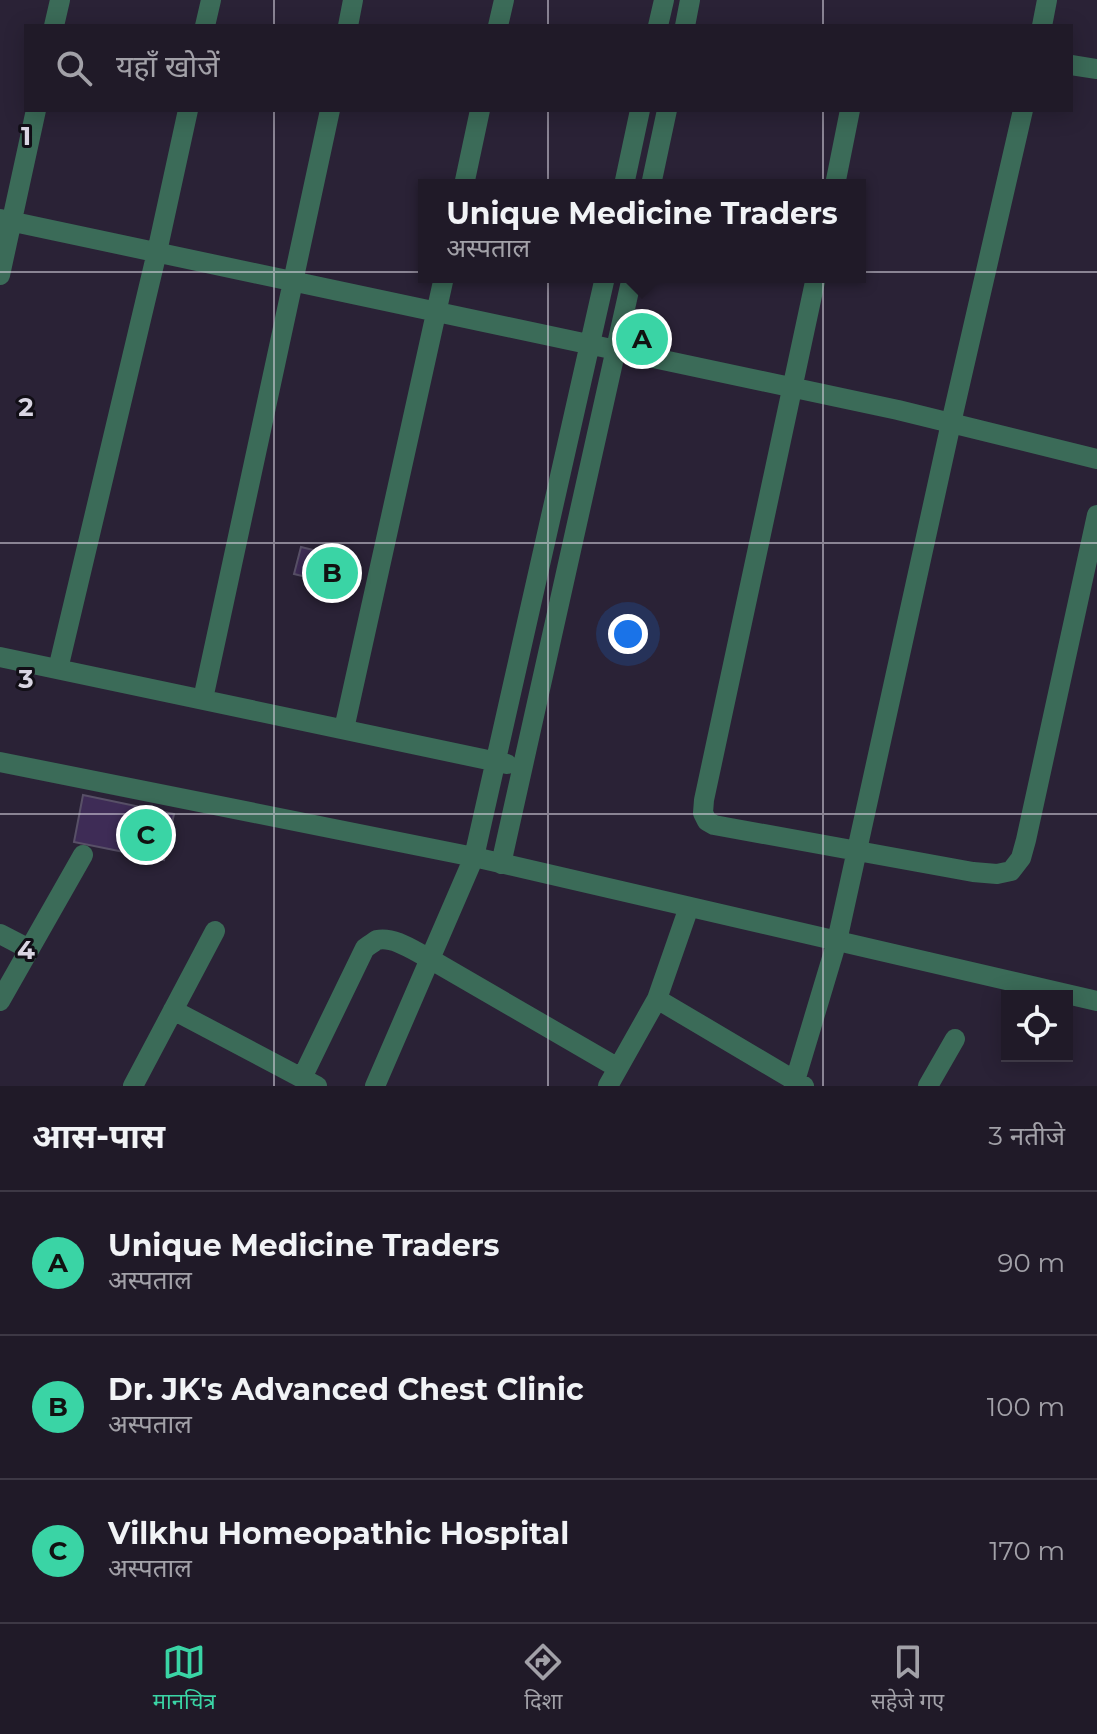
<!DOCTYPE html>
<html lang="hi">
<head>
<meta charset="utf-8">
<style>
	body { margin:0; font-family:Montserrat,"Noto Sans Devanagari",sans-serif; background:#2d2734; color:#f1f3f6 }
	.controls { position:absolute; right:24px; bottom:24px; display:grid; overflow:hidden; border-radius:0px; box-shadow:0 4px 20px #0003 }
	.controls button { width:72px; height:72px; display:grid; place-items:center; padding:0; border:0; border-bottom:2px solid #3d3845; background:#201a28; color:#f1f3f6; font:40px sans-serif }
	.you { position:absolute; left:628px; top:634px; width:28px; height:28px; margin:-20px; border:6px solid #fff; border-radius:50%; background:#1a73e8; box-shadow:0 0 0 12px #1a73e833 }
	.badge { display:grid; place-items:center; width:52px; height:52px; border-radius:50%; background:#3ad4a5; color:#111; font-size:26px; font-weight:700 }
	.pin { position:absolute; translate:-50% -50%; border:4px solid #fff; box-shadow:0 2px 8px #0006 }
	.popup { position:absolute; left:418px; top:179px; width:448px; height:104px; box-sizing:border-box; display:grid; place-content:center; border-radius:0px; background:#201a28; filter:drop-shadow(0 2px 6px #0005); font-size:26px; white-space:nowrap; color:#a2a1a8 }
	.popup b { font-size:30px; color:#f1f3f6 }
	.popup::after { content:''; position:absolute; left:50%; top:100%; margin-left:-16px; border:16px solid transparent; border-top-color:#201a28 }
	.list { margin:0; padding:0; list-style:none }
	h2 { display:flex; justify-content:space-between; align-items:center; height:104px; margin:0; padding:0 32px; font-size:34px }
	h2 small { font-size:26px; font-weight:400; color:#a2a1a8 }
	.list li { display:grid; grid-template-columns:52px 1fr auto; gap:24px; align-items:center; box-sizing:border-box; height:144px; padding:0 32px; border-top:2px solid #3d3845 }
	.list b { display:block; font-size:30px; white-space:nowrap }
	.list p { margin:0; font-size:26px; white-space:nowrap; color:#a2a1a8 }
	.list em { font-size:26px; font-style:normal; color:#a2a1a8 }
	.icon { flex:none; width:44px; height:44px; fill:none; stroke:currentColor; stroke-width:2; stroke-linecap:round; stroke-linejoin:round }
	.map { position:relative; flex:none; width:1097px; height:1086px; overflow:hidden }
	.search { position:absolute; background:#201a28; box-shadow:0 4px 20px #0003; left:24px; right:24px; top:24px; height:88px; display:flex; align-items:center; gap:20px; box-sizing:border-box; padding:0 28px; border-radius:0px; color:#a2a1a8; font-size:30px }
	.sheet { height:536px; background:#201a28 }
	nav { display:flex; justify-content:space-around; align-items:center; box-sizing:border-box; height:112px; border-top:2px solid #3d3845; background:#201a28; font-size:22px; color:#a2a1a8 }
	nav a { display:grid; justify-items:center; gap:4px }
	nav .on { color:#3ad4a5 }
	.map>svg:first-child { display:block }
	.building { fill:#3e2c56; stroke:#585067; stroke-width:2 }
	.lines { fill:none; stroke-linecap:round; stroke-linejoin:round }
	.street { stroke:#3b6b58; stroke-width:20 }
	.grid { fill:none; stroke:#d9d5e2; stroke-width:2; stroke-opacity:0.55 }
	.grid-label { font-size:26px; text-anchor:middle; font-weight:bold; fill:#d9d5e2; stroke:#110e16; stroke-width:6; stroke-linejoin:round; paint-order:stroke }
</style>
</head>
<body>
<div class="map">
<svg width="1097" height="1086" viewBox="0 0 1097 1086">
	<rect width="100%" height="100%" fill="#2a2236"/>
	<!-- building -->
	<path class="building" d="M 301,547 L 350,559 L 343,586 L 294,574 Z
		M 83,795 L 174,814 L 164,860 L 74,842 Z"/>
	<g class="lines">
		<!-- street -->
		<path class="street" d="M 54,26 L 60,0
			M 205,26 L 211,0
			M 348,26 L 353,0
			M 498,26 L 504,0
			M 658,26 L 664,0
			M 685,26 L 690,0
			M 1042,26 L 1047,0
			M 1071,65 L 1097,69
			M 464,185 L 480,110
			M 624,185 L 640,110
			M 651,185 L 667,110
			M 835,185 L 850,110
			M 0,219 L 898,410 L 1097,459
			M 0,275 L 36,110
			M 816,277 L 704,800 L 703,813 L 707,821 L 714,825 L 973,872 L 997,874 L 1011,871 L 1021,858 L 1026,840 L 1097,515
			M 0,657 L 507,764
			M 58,669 L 157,252 L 188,110
			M 203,699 L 330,110
			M 344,729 L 444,277
			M 0,762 L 474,857 L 1097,1001
			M 501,864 L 632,277
			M 0,934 L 29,949
			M 657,999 L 804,1086
			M 0,1001 L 83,855
			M 173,1010 L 317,1086
			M 302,1078 L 365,948 C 367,947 375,941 377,940 C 394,936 416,952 430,959 L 618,1068
			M 795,1081 L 837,941 L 951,423 L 1023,110
			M 133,1086 L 215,931
			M 375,1086 L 474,857 L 605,277
			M 608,1086 L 657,999 L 689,907
			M 928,1086 L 955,1039"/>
	</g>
	<!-- grid -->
	<path class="grid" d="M 274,0 L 274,26M 548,0 L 548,26M 823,0 L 823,26M 274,110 L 274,1086M 548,110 L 548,1086M 823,110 L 823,1086M 0,272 L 1097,272M 0,543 L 1097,543M 0,814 L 1097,814"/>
	<g class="grid-label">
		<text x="26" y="145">1</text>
		<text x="26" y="416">2</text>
		<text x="26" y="688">3</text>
		<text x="26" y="959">4</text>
	</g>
</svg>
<div class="controls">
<button><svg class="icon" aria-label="locate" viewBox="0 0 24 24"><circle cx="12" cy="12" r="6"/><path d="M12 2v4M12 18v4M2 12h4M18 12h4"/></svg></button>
</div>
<div class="you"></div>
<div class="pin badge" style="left:642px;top:339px">A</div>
<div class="popup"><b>Unique Medicine Traders</b>अस्पताल</div>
<div class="pin badge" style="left:332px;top:573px">B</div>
<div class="pin badge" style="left:146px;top:835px">C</div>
<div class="search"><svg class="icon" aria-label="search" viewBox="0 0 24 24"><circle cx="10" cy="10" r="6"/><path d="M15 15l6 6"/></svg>यहाँ खोजें</div>
</div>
<section class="sheet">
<h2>आस-पास<small>3 नतीजे</small></h2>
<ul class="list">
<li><span class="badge">A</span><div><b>Unique Medicine Traders</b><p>अस्पताल</p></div><em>90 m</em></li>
<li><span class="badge">B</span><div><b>Dr. JK's Advanced Chest Clinic</b><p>अस्पताल</p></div><em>100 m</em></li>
<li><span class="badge">C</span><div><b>Vilkhu Homeopathic Hospital</b><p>अस्पताल</p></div><em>170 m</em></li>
</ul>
</section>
<nav>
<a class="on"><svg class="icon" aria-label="map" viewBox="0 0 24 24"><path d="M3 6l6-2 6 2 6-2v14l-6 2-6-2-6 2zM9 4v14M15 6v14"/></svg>मानचित्र</a>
<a><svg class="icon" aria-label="directions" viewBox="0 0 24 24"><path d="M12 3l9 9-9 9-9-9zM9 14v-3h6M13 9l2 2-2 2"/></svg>दिशा</a>
<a><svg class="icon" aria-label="saved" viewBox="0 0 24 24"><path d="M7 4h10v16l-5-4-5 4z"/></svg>सहेजे गए</a>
</nav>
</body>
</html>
